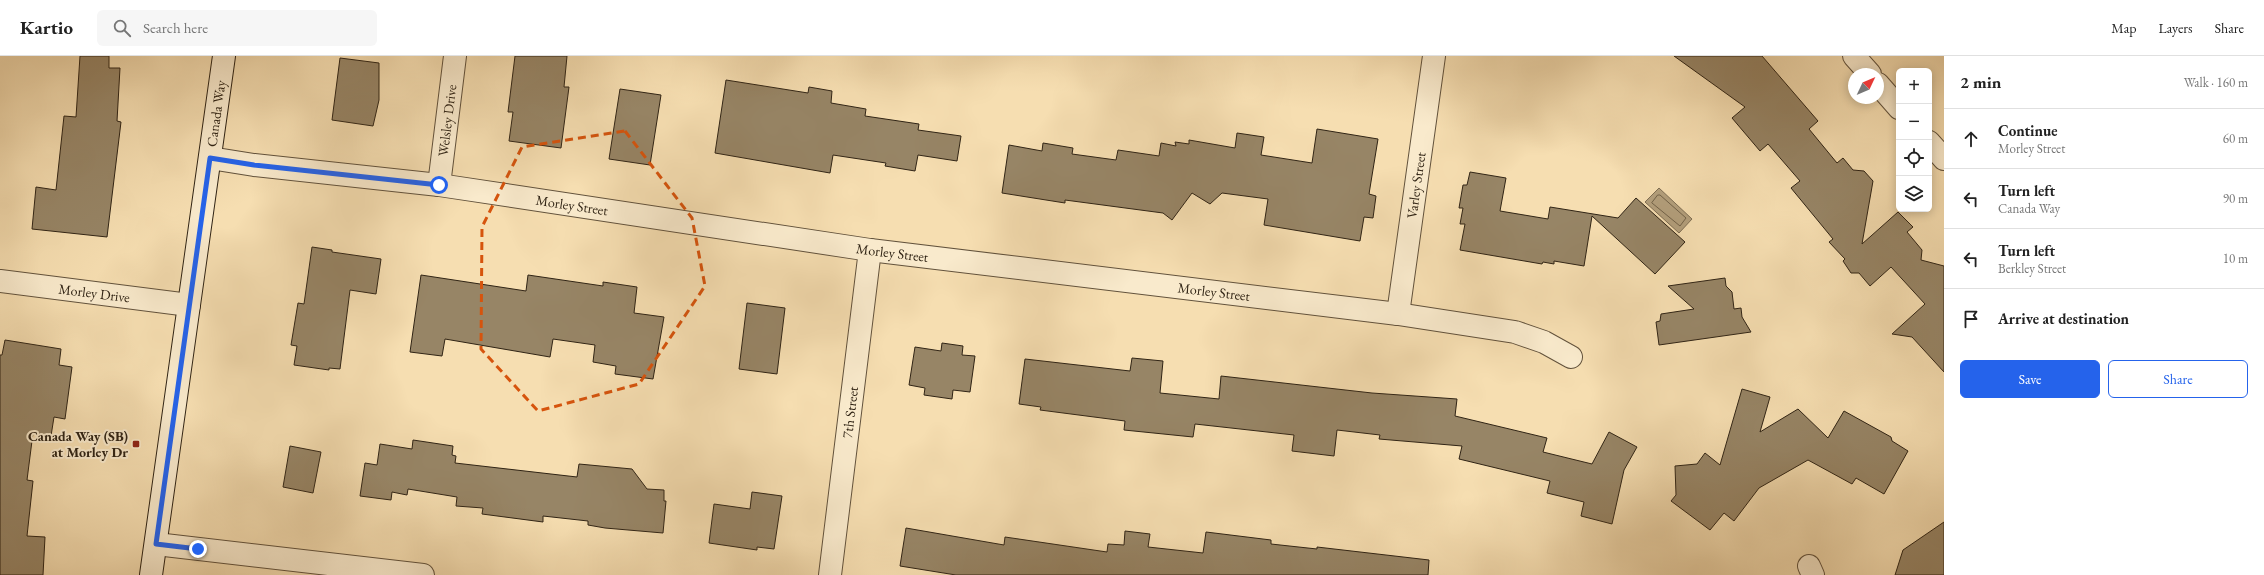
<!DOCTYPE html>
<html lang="en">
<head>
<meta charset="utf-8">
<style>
	body { margin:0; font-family:"EB Garamond",serif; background:#f6f6f6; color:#222 }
	.controls { position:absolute; right:12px; top:12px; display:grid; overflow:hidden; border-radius:6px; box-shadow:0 2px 10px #0003 }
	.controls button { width:36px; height:36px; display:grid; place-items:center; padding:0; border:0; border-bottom:1px solid #e0e0e0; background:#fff; color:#222; font:20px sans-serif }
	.compass { position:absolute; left:1848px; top:12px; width:36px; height:36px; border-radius:50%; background:#fff; box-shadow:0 2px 10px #0003; rotate:46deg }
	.stop { position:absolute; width:12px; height:12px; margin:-9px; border:3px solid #2563eb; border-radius:50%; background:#fff }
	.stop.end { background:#2563eb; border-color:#fff; box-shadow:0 1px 4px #0008 }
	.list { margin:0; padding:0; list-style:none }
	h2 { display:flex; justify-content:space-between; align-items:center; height:52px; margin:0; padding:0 16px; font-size:17px }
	h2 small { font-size:13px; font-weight:400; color:#767676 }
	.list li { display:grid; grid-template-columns:26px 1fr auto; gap:12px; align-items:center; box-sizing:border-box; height:60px; padding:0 16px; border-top:1px solid #e0e0e0 }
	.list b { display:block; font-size:15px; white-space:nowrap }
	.list p { margin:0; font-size:13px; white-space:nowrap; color:#767676 }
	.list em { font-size:13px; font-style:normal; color:#767676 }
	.actions { display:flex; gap:8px; padding:12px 16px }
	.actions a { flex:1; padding:9px 0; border:1px solid #2563eb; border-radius:6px; text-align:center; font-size:14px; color:#2563eb }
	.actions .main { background:#2563eb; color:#fff }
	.icon { flex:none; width:22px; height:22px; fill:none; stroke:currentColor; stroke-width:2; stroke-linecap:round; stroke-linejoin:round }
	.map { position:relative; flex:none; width:1944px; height:519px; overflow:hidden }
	header { display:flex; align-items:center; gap:24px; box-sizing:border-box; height:56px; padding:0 20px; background:#fff; border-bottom:1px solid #e0e0e0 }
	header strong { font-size:19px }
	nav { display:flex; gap:22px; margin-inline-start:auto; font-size:14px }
	.search { width:280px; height:36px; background:#f6f6f6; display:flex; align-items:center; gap:10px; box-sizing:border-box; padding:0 14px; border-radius:6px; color:#767676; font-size:15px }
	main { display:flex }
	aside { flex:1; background:#fff }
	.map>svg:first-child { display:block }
	.water { fill:#b39f7c; stroke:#7f6e53 }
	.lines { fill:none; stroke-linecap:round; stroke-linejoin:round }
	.shore { stroke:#726248; stroke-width:1 }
	.building { fill:#978566; stroke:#302415 }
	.minor-casing { stroke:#62523c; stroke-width:24 }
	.tertiary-casing { stroke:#62523c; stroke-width:24 }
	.secondary-casing { stroke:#302415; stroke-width:24 }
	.minor { stroke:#f9eacc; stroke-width:22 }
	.tertiary { stroke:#f9eacc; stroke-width:22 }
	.secondary { stroke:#f9eacc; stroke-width:22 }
	.route { stroke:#2563eb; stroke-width:5 }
	.marked { fill:none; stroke:#d6540d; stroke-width:3; stroke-dasharray:8 5; stroke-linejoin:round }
	.poi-dot { fill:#8f2418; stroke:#f9eacc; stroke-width:1.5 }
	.labels { text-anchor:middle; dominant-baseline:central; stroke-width:4; stroke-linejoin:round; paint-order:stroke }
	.street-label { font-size:14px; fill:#302415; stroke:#f9eacc }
	.poi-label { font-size:14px; font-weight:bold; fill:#302415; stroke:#f9eacc; text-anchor:end }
</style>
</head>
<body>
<header>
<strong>Kartio</strong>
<div class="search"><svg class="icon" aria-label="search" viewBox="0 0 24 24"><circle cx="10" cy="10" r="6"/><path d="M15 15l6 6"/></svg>Search here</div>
<nav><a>Map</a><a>Layers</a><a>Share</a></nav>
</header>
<main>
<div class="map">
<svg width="1944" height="519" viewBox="0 0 1944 519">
	<rect width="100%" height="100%" fill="#f6deb1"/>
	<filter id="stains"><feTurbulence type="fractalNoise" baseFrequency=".005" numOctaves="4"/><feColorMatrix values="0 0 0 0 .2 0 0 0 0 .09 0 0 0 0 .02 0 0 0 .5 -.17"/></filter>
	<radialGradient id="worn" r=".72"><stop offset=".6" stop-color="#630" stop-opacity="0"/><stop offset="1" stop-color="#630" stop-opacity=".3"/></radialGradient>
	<!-- water -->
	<path class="water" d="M 1659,132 L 1692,163 L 1679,177 L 1645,146 Z"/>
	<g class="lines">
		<!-- shore -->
		<path class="shore" d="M 1658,139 L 1660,139 L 1686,162 L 1680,170 L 1652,147 Z"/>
	</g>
	<!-- building -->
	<path class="building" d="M 80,0 L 109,0 L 109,12 L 120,12 L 117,65 L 121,66 L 107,181 L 32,173 L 36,131 L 56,134 L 64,60 L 76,61 Z
		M 515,0 L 567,0 L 564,31 L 569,31 L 561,92 L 509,85 L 513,56 L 508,56 Z
		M 1674,0 L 1762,0 L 1818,65 L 1809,73 L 1837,107 L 1843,102 L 1853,114 L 1864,115 L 1873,125 L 1862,188 L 1898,156 L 1913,171 L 1907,176 L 1922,194 L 1921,204 L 1944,210 L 1944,316 L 1912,281 L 1892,278 L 1925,248 L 1891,211 L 1870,230 L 1859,217 L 1851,217 L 1843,205 L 1845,203 L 1829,186 L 1833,183 L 1791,132 L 1800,125 L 1768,88 L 1760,95 L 1732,62 L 1745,51 Z
		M 340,2 L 379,7 L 379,44 L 373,70 L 332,64 Z
		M 726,24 L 808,37 L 809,31 L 832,35 L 831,47 L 866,53 L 865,60 L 919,68 L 918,74 L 961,80 L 957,105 L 918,99 L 915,115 L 885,110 L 886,107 L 833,99 L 830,117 L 715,97 Z
		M 620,33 L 661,39 L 650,109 L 609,103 Z
		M 1317,73 L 1378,83 L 1369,138 L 1376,140 L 1373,162 L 1364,161 L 1360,185 L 1264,169 L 1268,143 L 1222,137 L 1210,148 L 1192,137 L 1172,164 L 1163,157 L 1065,144 L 1065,147 L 1002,137 L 1009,89 L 1042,95 L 1043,87 L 1073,92 L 1072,98 L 1116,104 L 1118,94 L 1159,100 L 1161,87 L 1176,90 L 1175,86 L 1189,88 L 1189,84 L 1235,92 L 1237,77 L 1264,81 L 1261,99 L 1312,107 Z
		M 1470,116 L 1506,122 L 1500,155 L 1548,163 L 1550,151 L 1618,162 L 1636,142 L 1685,186 L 1655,218 L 1592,160 L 1584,210 L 1554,205 L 1554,208 L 1543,206 L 1542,208 L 1460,194 L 1465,168 L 1460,168 L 1463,152 L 1459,152 L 1463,129 L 1467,129 Z
		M 312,191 L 332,194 L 332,196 L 381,203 L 376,238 L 350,234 L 340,313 L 329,312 L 329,314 L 294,309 L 297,290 L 291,289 L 298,247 L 304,248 Z
		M 421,219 L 526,235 L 528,219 L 603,230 L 603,226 L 637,231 L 634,257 L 664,261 L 653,323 L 615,318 L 616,310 L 593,306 L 595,289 L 553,283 L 550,301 L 445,283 L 442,300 L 410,296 Z
		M 1725,222 L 1726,230 L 1732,236 L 1734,253 L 1741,252 L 1742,261 L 1751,276 L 1659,289 L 1656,266 L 1660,265 L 1661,258 L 1694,253 L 1668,230 Z
		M 747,247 L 785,252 L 777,318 L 739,313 Z
		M 5,284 L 61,293 L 59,309 L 72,311 L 65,363 L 54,361 L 51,380 L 33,377 L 27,424 L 33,425 L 27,480 L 45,481 L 43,519 L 0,519 L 0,299 L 2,299 Z
		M 942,287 L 963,290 L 962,299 L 975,300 L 970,336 L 953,334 L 952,343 L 924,339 L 925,332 L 909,329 L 915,291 L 941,295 Z
		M 1132,302 L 1163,305 L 1160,337 L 1219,343 L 1221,320 L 1372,337 L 1457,343 L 1455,360 L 1547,382 L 1543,396 L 1592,408 L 1609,376 L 1637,391 L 1624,414 L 1612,468 L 1581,460 L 1584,446 L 1547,437 L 1550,425 L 1459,403 L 1462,390 L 1379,383 L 1380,379 L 1337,374 L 1334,400 L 1292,395 L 1294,379 L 1195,368 L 1193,381 L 1124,374 L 1125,365 L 1040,354 L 1041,351 L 1019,348 L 1025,303 L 1130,315 Z
		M 1742,333 L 1770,341 L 1760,376 L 1798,353 L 1828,382 L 1844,355 L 1891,381 L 1892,385 L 1908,395 L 1884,438 L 1856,422 L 1852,428 L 1808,404 L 1759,432 L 1734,465 L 1724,457 L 1710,474 L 1671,445 L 1676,439 L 1675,410 L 1697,408 L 1705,397 L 1720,409 Z
		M 413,384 L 453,390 L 452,399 L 456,400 L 455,407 L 577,421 L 579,408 L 632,413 L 647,433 L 664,434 L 664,445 L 666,445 L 663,477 L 605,472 L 588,469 L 588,465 L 543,460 L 543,466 L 482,458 L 483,452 L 456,450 L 457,441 L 408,433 L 407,439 L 392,436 L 391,444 L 360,440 L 365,407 L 377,409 L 380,388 L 412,393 Z
		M 290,390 L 321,396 L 313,437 L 283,431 Z
		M 752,436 L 782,440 L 774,493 L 757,491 L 757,494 L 709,487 L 714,448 L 750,453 Z
		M 1944,466 L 1944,519 L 1895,519 L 1903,494 Z
		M 906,472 L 1004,489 L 1005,481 L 1107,496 L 1108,488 L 1124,489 L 1125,475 L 1150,478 L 1148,491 L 1203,497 L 1206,476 L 1271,484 L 1271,488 L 1317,493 L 1317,491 L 1429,504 L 1428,519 L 956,519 L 900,510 Z"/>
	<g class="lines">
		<!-- minor casing -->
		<g class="minor-casing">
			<g id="minor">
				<path id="s1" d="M 210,102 L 254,109 L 439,129 L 870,194 L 1398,258 L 1515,276 L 1544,286 L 1571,301"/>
				<path id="s2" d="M 439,129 L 455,0"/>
				<path id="s3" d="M 0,225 L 189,249"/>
				<path id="s4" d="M 1398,258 L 1434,0"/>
				<path d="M 156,488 L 423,519"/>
				<path d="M 1809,510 L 1813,519"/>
				<path id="s5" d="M 830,519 L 870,194"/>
			</g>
		</g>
		<!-- tertiary casing -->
		<g class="tertiary-casing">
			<path id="tertiary" d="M 1854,0 L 1870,18
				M 1878,28 L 1899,52
				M 1929,86 L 1944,103"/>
		</g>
		<!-- secondary casing -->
		<g class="secondary-casing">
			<g id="secondary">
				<path id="s6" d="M 151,519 L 224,0"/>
			</g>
		</g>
		<!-- minor -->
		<use href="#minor" class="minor"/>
		<!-- tertiary -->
		<use href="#tertiary" class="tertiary"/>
		<!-- secondary -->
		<use href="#secondary" class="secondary"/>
	</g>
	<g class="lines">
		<!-- route -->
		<path class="route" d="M 198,493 L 156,488 L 210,102 L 254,109 L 439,129"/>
	</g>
	<!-- marked area -->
	<path class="marked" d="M 625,75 L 692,162 L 705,230 L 639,328 L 538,355 L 481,293 L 482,171 L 522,91 Z"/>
	<!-- markers -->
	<rect class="poi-dot" x="132" y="384" width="8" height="8" rx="2"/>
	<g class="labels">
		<!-- street labels -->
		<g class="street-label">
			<text stroke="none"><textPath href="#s6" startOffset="466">Canada Way</textPath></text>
			<text stroke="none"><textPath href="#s2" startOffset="65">Welsley Drive</textPath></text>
			<text stroke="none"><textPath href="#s4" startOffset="130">Varley Street</textPath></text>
			<text stroke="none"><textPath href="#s1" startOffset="365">Morley Street</textPath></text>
			<text stroke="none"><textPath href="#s1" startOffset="689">Morley Street</textPath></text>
			<text stroke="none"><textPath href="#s3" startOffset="95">Morley Drive</textPath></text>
			<text stroke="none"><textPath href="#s1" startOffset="1013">Morley Street</textPath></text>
			<text stroke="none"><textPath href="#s5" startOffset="164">7th Street</textPath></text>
		</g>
		<!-- poi labels -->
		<g class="poi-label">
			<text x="128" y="380">Canada Way (SB)<tspan x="128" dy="16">at Morley Dr</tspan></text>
		</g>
	</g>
	<rect width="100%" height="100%" filter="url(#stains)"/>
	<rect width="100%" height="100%" fill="url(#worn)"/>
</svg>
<div class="controls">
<button>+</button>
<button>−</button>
<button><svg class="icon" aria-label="locate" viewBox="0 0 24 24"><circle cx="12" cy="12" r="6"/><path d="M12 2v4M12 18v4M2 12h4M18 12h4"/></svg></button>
<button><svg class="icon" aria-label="layers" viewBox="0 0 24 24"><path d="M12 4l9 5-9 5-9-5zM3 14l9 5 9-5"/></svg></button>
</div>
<svg class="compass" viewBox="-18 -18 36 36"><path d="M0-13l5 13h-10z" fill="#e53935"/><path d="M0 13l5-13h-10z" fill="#767676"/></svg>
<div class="stop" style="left:439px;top:129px"></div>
<div class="stop end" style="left:198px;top:493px"></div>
</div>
<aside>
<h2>2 min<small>Walk · 160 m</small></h2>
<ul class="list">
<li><svg class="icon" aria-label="ahead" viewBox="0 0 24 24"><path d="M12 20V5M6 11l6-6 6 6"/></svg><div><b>Continue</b><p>Morley Street</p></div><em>60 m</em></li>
<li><svg class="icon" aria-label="left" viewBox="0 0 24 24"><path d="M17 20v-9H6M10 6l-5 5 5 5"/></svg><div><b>Turn left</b><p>Canada Way</p></div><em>90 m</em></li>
<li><svg class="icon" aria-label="left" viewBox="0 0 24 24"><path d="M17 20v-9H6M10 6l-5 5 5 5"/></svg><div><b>Turn left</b><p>Berkley Street</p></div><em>10 m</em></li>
<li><svg class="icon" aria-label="arrive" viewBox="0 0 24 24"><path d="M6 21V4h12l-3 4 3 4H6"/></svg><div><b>Arrive at destination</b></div></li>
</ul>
<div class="actions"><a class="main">Save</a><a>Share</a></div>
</aside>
</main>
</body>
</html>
